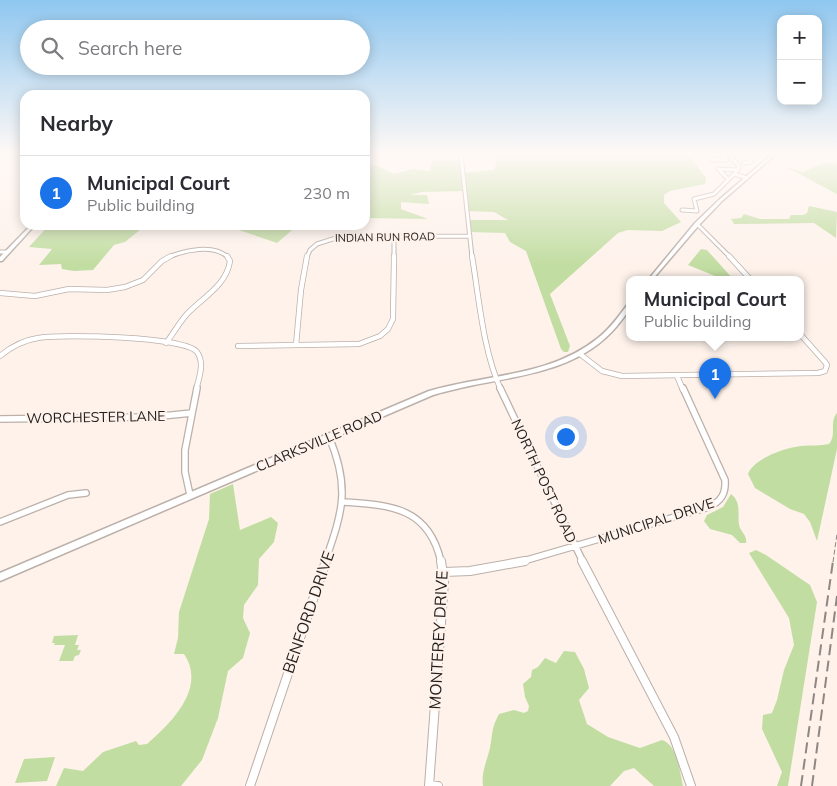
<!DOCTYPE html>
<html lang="en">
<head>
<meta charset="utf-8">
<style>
	body { margin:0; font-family:Mulish,sans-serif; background:#f7f7f7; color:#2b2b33 }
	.controls { position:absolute; right:15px; top:15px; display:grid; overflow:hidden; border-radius:10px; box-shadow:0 2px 12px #0003 }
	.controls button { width:45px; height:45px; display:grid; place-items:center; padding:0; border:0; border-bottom:1px solid #e1e1e2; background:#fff; color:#2b2b33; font:25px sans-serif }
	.you { position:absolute; left:565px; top:436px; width:18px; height:18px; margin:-12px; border:4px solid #fff; border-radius:50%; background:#1a73e8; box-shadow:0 0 0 8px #1a73e833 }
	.badge { display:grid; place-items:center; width:32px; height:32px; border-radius:50%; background:#1a73e8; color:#fff; font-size:16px; font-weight:700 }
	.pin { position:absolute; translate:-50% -41px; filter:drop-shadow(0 1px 2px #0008) }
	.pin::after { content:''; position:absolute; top:26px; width:18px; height:15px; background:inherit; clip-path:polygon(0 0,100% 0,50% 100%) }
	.popup { position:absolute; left:626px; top:276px; width:178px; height:65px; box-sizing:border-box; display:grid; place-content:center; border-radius:10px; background:#fff; filter:drop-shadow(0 1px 4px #0005); font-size:16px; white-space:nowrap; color:#7c7c81 }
	.popup b { font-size:19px; color:#2b2b33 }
	.popup::after { content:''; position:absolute; left:50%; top:100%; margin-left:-10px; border:10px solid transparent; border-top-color:#fff }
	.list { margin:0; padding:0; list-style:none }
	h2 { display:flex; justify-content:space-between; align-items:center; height:65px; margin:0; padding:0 20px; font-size:21px }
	h2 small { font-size:16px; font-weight:400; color:#7c7c81 }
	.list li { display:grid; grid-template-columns:32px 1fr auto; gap:15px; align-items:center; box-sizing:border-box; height:75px; padding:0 20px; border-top:1px solid #e1e1e2 }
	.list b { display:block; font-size:19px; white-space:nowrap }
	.list p { margin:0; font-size:16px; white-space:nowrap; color:#7c7c81 }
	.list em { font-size:16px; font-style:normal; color:#7c7c81 }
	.icon { flex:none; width:28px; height:28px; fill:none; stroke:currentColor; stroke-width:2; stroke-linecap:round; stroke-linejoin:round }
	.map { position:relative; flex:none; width:837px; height:786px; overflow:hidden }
	.search { position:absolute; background:#fff; box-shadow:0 2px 12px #0003; left:20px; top:20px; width:350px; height:55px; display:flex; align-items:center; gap:12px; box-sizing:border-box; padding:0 18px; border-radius:28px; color:#7c7c81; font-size:19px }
	.panel { position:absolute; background:#fff; box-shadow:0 2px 12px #0003; left:20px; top:90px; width:350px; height:140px; border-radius:15px }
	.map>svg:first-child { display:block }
	.green { fill:#c2dda2 }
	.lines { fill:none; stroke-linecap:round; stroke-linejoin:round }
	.minor-far3-casing { stroke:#bbb0aa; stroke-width:5 }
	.minor-far2-casing { stroke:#bbb0aa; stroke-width:6 }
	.minor-far1-casing { stroke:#bbb0aa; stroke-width:8 }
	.minor-casing { stroke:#bbb0aa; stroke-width:10 }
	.tertiary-casing { stroke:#bbb0aa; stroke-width:3 }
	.minor-far3 { stroke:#fff; stroke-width:3 }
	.minor-far2 { stroke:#fff; stroke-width:4.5 }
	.minor-far1 { stroke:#fff; stroke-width:5.5 }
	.minor { stroke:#fff; stroke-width:8 }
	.tertiary { fill:#fff; fill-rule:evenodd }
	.rail-far1 { stroke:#8f8783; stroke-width:1; stroke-dasharray:5 2.5; stroke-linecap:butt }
	.rail { stroke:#8f8783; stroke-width:2; stroke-dasharray:11 5.5; stroke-linecap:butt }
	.labels { text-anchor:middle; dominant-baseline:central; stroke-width:4.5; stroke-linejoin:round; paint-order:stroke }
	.far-street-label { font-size:11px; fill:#221e1c; stroke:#fef2eb }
	.street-label { font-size:14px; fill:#221e1c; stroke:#fef2eb }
	.near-street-label { font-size:16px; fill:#221e1c; stroke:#fef2eb }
</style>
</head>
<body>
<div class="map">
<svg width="837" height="786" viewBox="0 0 837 786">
	<rect width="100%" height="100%" fill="#fef2eb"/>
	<!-- green -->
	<path class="green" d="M 499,155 L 689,155 L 706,178 L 705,184 L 670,191 L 664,195 L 664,203 L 681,222 L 662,231 L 628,230 L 618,233 L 550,294 L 570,346 L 568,352 L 564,352 L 561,349 L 526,251 L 510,242 L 505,233 L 469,232 L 467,220 L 508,220 L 494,212 L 467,211 L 464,191 L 421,192 L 410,195 L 427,195 L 429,204 L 401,202 L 401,209 L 428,219 L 365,218 L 365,156 L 366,167 L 376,165 L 394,174 L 413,169 L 430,171 L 432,160 L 461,160 L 463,173 L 494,170 Z
		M 825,162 L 837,163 L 837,194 L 786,167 L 803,172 Z
		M 809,206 L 837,212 L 836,238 L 814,223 L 734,224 L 731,219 L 741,218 L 744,214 L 760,219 L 789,219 L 791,215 L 803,215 L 807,213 Z
		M 49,225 L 146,225 L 125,242 L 114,245 L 93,270 L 74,271 L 62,269 L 61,264 L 39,265 L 52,249 L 29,247 Z
		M 224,225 L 298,225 L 277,243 Z
		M 701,249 L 707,250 L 734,280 L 725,280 L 688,265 Z
		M 837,413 L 837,449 L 817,541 L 810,522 L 804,514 L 790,509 L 755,488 L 748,474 C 754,458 785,448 801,446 C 810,445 820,446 829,444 C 837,435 829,422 837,413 Z
		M 233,484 L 240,530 L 271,517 L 278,523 L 274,542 L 259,559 L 258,585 L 244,605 L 243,618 L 250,633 L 243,658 L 228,671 L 218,718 L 202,760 L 181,786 L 56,786 L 64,768 L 83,771 L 103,752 L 136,741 L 139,745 L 147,744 C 171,723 207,688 184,654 L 174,654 L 178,638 L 179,612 L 209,519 L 210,494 Z
		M 731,494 C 743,503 736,518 740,528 C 743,534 747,536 746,543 L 740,543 L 732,535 L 710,529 L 704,521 L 707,515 L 723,507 Z
		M 756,550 L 766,555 L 810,585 L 817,602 L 788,786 L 777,786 L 782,772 L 762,729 L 763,715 L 772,713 L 777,700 L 784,670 L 794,645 L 789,618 L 749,553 Z
		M 78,635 L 75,645 L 79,645 L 77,650 L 81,650 L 79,655 L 75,656 L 73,661 L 59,661 L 65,645 L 54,645 L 55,643 L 52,643 L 54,636 Z
		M 564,651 L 575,652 L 584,669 L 589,688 L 579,700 L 587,724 L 608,737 L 637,747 L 640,748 L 662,740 C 677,744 680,773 683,786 L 654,786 L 634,768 L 624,771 L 610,786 L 483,786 C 481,772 487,761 490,748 C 493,733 491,729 499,714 L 514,710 L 524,713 L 528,711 L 529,706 L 525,697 L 523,684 L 531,677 L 532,670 L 538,667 L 545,658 L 556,663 Z
		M 55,757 L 47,781 L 15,783 L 24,759 Z"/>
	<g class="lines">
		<!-- minor-far3 casing -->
		<g class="minor-far3-casing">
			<path id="minor-far3" d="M 10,155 L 25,155
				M 461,155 L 472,257
				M 708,155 L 712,160 L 727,160 L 722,155
				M 400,159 L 401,155
				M 744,163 L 752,162 L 747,155
				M 734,174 L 747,178
				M 728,179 L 718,169 L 738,170
				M 682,210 L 697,211 L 694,199 L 714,194 L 738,170 L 739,166 L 729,155
				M 697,224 L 730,257
				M 0,252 L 8,252
				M 169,257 C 185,250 213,244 228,257
				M 307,257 L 310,250 L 317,244 L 339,237 L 470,236
				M 394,257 L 394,236"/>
		</g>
		<!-- minor-far2 casing -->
		<g class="minor-far2-casing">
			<path id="minor-far2" d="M 472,256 C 479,298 483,351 501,390
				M 729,256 L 751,280
				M 0,293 L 35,296 L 69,289 L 107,290 L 125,287 L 143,280 L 162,261 L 171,256
				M 166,343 C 173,334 179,323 187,314 C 202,298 227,285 230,261 L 227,256
				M 296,345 L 301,290 L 307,256
				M 238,346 L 359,344 L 380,336 L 388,329 L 393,319 L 394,256
				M 580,354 L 602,371 L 622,376 L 818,373 L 825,371 L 827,365 L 825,362 L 800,334
				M 0,356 C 11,347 24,340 38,338 C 60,334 185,336 197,352 C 205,363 199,378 196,390
				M 677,376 L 683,390"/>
		</g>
		<!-- minor-far1 casing -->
		<g class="minor-far1-casing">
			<path id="minor-far1" d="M 500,388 L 583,562
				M 0,419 L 152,417 L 192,413
				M 190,495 L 185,472 L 185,450 L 197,388
				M 343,502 C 390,505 429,507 441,562
				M 0,522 L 68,495 L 86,493
				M 325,562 C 342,513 351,488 329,437
				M 520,562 L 709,507 C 721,501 726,494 725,480 L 683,388"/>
		</g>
		<!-- minor casing -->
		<g class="minor-casing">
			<path id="minor" d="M 582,561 L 674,737 L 691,786
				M 444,572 L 470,571 L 525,561
				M 429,785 L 438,786
				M 250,786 L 326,561
				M 429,786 L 444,582 L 441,561"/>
		</g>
		<!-- tertiary casing -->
		<g class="tertiary-casing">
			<path id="tertiary" d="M 771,155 L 775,155 L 722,201 L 699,225 L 652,280 L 648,280 L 695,223 L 720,199 Z
				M 31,225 L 35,225 L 2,261 L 0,261 L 0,257 Z
				M 630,303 C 630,312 622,319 617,326 C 581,369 525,375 474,385 C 460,388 446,391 433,395 L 0,581 L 0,573 L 429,391 C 486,374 550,377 598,338 C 610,329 619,316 628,304 Z"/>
		</g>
		<!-- minor-far3 -->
		<use href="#minor-far3" class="minor-far3"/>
		<!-- minor-far2 -->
		<use href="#minor-far2" class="minor-far2"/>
		<!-- minor-far1 -->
		<use href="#minor-far1" class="minor-far1"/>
		<!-- minor -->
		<use href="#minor" class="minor"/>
		<!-- tertiary -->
		<use href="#tertiary" class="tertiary"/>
		<!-- rail-far1 -->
		<path class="rail-far1" d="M 833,562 L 837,534"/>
		<!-- rail -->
		<path class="rail" d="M 801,786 L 833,561
			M 812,786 L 837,596"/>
	</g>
	<!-- sky -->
	<linearGradient id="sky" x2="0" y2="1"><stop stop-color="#8fc7f0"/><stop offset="0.58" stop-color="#fff9f6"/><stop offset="1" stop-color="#fff9f6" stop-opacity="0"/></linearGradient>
	<rect width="837" height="265" fill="url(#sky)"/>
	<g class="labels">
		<!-- far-street labels -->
		<g class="far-street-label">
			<text transform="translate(385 237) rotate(-1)">INDIAN RUN ROAD</text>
		</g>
		<!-- street labels -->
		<g class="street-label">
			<text transform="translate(96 417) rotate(-1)">WORCHESTER LANE</text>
			<text transform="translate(319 441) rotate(-23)">CLARKSVILLE ROAD</text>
			<text transform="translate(544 481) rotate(65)">NORTH POST ROAD</text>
			<text transform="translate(656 521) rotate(-18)">MUNICIPAL DRIVE</text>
		</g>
		<!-- near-street labels -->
		<g class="near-street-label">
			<text transform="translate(308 612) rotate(-71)">BENFORD DRIVE</text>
			<text transform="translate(438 640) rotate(-87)">MONTEREY DRIVE</text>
		</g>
	</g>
</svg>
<div class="controls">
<button>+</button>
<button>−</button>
</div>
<div class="you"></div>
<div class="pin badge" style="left:715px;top:399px">1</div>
<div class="popup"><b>Municipal Court</b>Public building</div>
<div class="search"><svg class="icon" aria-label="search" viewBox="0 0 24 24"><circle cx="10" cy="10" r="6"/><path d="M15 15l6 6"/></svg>Search here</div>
<section class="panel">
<h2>Nearby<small></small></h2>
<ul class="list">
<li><span class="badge">1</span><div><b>Municipal Court</b><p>Public building</p></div><em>230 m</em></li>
</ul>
</section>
</div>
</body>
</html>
